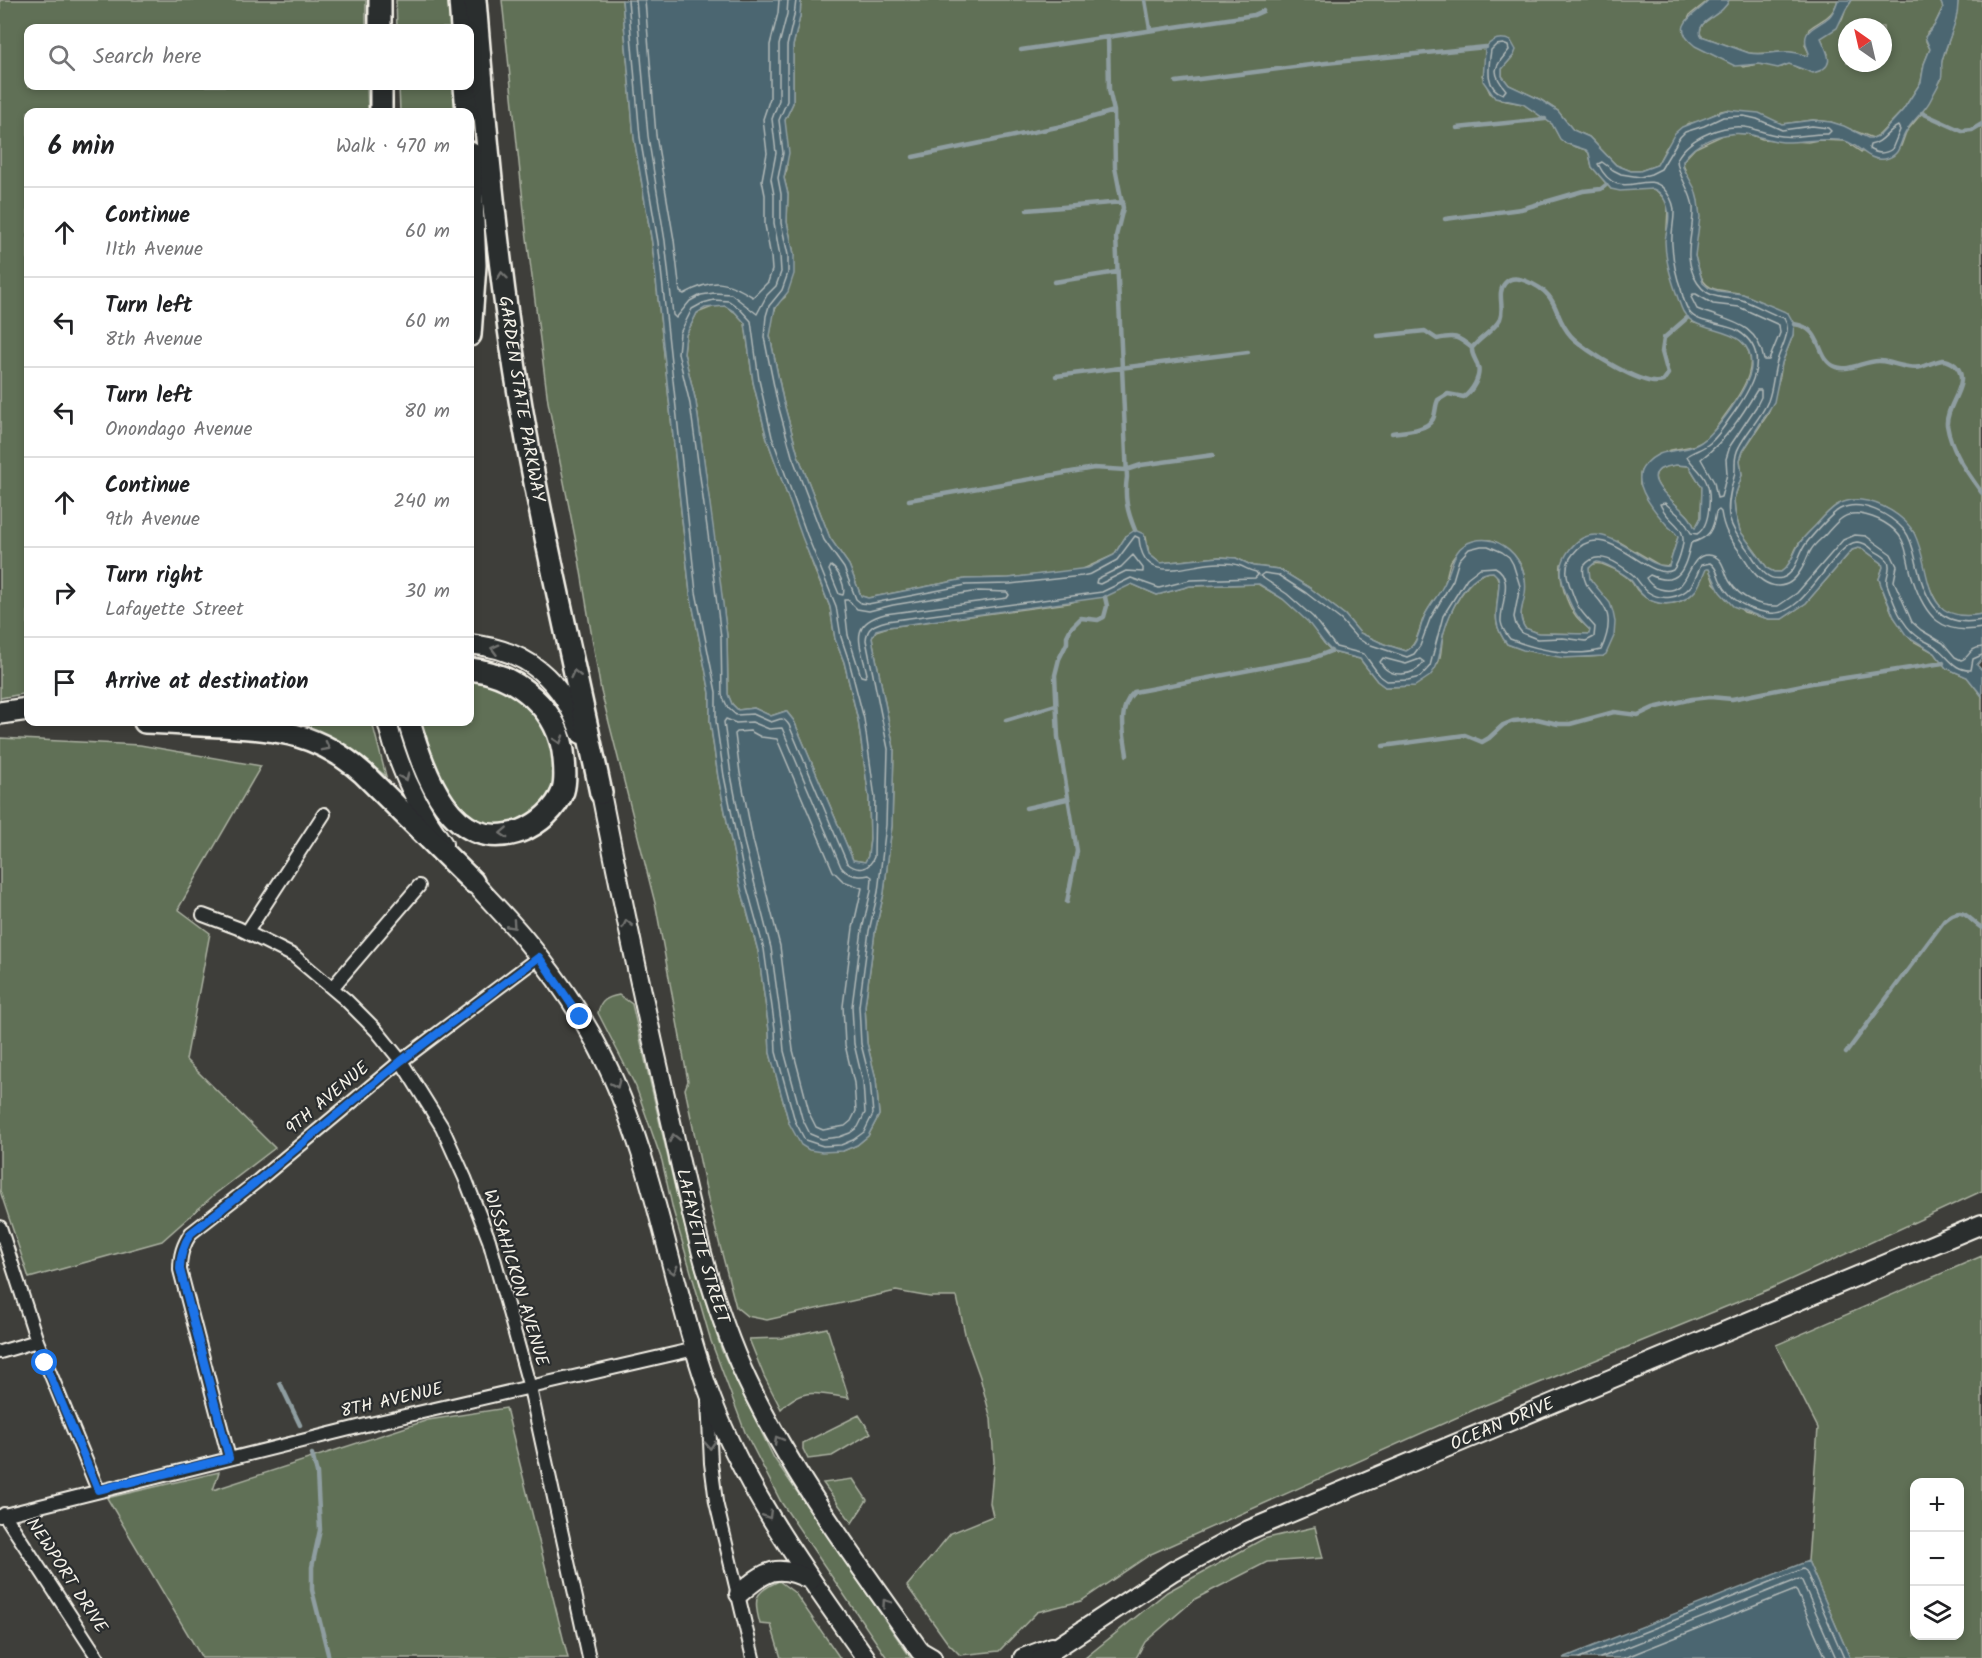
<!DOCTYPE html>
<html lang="en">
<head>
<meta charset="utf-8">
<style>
	body { margin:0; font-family:Kalam,sans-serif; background:#f2f2f2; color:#202124 }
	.controls { position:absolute; right:18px; bottom:18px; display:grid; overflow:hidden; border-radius:12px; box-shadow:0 3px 9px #0003 }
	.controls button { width:54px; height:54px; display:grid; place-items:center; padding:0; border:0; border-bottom:2px solid #e0e0e0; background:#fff; color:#202124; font:30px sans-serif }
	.compass { position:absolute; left:1838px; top:18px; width:54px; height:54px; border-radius:50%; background:#fff; box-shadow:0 3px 9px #0003; rotate:326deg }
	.stop { position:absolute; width:18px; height:18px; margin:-14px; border:4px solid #1a73e8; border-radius:50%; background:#fff }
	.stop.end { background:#1a73e8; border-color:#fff; box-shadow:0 2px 6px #0008 }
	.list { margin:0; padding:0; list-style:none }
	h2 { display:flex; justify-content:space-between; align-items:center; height:78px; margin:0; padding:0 24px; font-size:26px }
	h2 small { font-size:20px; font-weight:400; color:#757577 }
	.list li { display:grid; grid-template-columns:39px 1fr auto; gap:18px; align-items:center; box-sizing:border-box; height:90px; padding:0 24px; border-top:2px solid #e0e0e0 }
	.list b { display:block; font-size:22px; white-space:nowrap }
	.list p { margin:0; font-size:20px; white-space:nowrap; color:#757577 }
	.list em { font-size:20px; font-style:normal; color:#757577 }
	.icon { flex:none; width:33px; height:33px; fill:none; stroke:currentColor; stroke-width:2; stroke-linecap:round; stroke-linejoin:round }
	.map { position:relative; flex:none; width:1982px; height:1658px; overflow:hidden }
	.search { position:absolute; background:#fff; box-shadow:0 3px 9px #0003; left:24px; top:24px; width:450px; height:66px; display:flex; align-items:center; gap:15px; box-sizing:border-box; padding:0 21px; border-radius:12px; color:#757577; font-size:22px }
	.panel { position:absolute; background:#fff; box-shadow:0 3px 9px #0003; left:24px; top:108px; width:450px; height:618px; border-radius:12px }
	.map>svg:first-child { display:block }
	.green { fill:#606f57; stroke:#aab0a0; stroke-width:1.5; fill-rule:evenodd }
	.water { fill:#4c6671; stroke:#8f9ea1; stroke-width:1.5; fill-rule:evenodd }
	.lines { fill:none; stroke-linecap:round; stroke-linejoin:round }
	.shore { stroke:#b1b9b8; stroke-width:1.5 }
	.stream { stroke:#8f9ea1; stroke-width:4.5 }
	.street-casing { stroke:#f4f1e8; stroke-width:16 }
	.primary-casing { stroke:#f4f1e8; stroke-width:22 }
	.highway-casing { stroke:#f4f1e8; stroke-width:26 }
	.street { stroke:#2a2d2e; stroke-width:12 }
	.primary { stroke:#2a2d2e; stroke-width:18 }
	.highway { stroke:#2a2d2e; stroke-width:21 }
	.oneway { stroke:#71726f }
	.route { stroke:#1a73e8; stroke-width:8 }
	.labels { text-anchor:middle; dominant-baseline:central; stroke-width:4.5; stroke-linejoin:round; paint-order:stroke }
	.street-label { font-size:18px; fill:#f4f1e8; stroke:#2a2d2e }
</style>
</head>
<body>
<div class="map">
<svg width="1982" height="1658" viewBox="0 0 1982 1658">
	<rect width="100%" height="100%" fill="#3e3e3a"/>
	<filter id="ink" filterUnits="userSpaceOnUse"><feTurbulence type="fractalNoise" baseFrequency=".0167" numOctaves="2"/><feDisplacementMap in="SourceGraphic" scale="12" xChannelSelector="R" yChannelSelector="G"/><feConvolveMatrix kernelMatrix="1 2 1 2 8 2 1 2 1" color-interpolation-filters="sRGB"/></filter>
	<g filter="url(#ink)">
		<!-- green -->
		<path class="green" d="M 0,0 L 366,0 L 366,28 L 28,28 L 28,86 L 367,86 L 368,112 L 28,112 L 28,693 L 0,698 Z
			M 396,0 L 449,0 L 452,28 L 397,28 Z
			M 502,0 L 622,0 L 634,138 L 652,243 L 690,593 L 710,693 L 710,721 L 718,777 L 740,885 L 758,951 L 769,1030 L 770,1053 L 789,1123 L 843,1151 L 857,1145 L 868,1136 L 879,1115 L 876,1079 L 867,1043 L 865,1006 L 875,932 L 884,893 L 892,826 L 894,748 L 872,638 L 876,631 L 888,627 L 1069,603 L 1132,584 L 1157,595 L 1190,586 L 1258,584 L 1283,599 L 1309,622 L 1324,643 L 1333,652 L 1360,659 L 1377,681 L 1385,687 L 1414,686 C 1421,679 1434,671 1438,663 C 1442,656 1441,643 1443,635 C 1448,614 1468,572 1493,572 L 1496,574 L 1499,582 C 1498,608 1490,622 1507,644 C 1538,656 1569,659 1603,656 L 1593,583 C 1583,569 1591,559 1607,566 C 1615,569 1625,575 1631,581 C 1634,584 1635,589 1639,592 C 1654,608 1682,608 1696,589 C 1700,583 1703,575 1706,568 L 1709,568 L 1714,583 L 1744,612 L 1769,619 L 1782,619 L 1806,603 L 1852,550 L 1858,548 L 1863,549 L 1882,563 L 1883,567 L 1879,579 L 1885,596 L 1894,617 L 1913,641 L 1935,653 L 1946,668 L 1967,677 L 1982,696 L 1982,1191 L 1772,1288 L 1478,1408 L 1151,1554 L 1081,1601 L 1037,1612 L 999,1651 L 960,1655 L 947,1642 L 907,1586 L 951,1533 L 993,1516 L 990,1503 L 994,1462 L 991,1419 L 980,1377 L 966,1338 L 957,1297 L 930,1297 L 896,1291 L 767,1320 L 747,1316 L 736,1307 L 709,1204 L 685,1089 L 688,1081 L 656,907 L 601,691 L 576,542 L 548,402 L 526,230 Z
			M 801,0 L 1709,0 L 1690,15 L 1684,27 L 1743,67 L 1759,64 L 1782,67 L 1789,63 L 1802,70 L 1828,54 L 1821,38 L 1842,20 L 1846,9 L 1852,0 L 1940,0 L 1943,7 L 1934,26 L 1927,33 L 1926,41 L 1930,49 L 1924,64 L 1921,82 L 1903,110 L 1879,135 L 1873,138 L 1831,122 L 1813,120 L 1782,124 L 1726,110 L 1721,111 L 1701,121 L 1687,124 L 1666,148 L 1657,165 L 1640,171 L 1631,171 L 1616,165 L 1589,137 L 1573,130 L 1558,111 L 1541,100 L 1509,85 L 1502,76 L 1502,69 L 1514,55 L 1482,75 L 1490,93 L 1501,100 L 1523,104 L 1552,124 L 1560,138 L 1565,143 L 1586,150 L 1589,153 L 1592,167 L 1611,189 L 1653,189 L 1657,191 L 1666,201 L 1668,208 L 1666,247 L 1692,322 C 1706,327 1724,329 1736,337 C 1767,358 1741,393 1726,414 C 1720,422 1714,432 1706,439 C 1695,448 1684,447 1671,450 C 1663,452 1645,464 1641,471 C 1639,475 1640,480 1640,484 L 1667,525 L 1676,532 L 1678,537 L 1669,566 L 1659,565 L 1618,541 L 1561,564 C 1559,579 1566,603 1576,616 C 1580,621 1586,626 1590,630 L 1589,634 L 1538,633 L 1525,628 C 1513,610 1534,587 1519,562 C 1514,553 1499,542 1490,540 C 1475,538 1459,549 1451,561 C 1447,569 1447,580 1443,588 C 1436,598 1428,607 1423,619 C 1419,630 1417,645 1406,651 L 1384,644 L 1360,633 L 1345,615 L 1310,588 L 1279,569 L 1253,566 L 1236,558 L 1219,557 L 1160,563 L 1149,554 L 1146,537 L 1126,536 L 1114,555 L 1081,570 L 1009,578 L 965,579 L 868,598 L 861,596 L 849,565 L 830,538 L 798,455 L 783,400 L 770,336 L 772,316 L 779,302 L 785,297 L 794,254 L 787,222 L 788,194 L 784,178 L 787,169 L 785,120 L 793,103 L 793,46 L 800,17 ZM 1847,27 L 1883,27 L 1883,63 L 1847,63 Z
			M 1729,0 L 1838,0 C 1832,19 1823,18 1809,29 L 1805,45 L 1809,53 L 1807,56 C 1785,47 1770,56 1749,53 L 1701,36 C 1695,19 1723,16 1729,0 Z
			M 1958,0 L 1982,0 L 1982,614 C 1970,617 1956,619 1945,611 C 1927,598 1921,554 1914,533 C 1903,518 1887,505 1868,503 C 1840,499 1835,503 1817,524 C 1811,531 1803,537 1798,545 C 1792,555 1791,566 1781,572 L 1774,572 L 1768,569 L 1740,531 L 1735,512 L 1734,499 L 1742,475 L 1740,460 L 1743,451 L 1768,414 L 1780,376 L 1782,363 L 1793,335 L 1788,313 C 1773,309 1760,301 1745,295 C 1728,288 1706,296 1700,273 C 1698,267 1695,260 1695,255 C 1695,238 1701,222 1698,204 C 1697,188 1684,176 1683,161 L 1695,148 L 1723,135 L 1734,133 L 1749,134 L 1762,139 L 1808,142 L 1818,140 L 1845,141 L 1861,152 L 1901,146 L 1906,132 L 1921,114 L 1941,80 L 1941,64 L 1956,18 Z
			M 399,86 L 456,86 L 457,112 L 400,112 Z
			M 715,306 L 725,306 L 735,312 L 745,323 L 753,382 L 767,439 L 815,571 L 830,607 L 835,639 L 844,662 L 858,720 L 869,798 L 870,839 L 868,856 L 865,862 L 853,860 L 794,721 L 786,711 L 771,716 L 754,708 L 738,710 L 732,704 L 728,695 L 727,636 L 696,402 L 684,353 L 686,335 L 697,313 Z
			M 1676,465 L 1689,466 L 1702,487 L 1701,517 L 1695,529 C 1693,524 1691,519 1688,516 C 1682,508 1645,483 1658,471 C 1661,467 1671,466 1676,465 Z
			M 470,678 C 489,678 498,687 515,696 C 535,707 544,720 550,741 C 555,758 560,773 554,790 C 551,799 544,805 536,811 C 511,831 477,831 455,806 C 438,786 427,746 419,722 L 470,722 Z
			M 282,722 L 372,722 L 386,776 L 340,741 Z
			M 0,738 L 140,745 L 261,766 L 178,909 L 210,933 L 186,1060 L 275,1148 L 215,1194 L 162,1241 L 29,1278 L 0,1191 Z
			M 619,995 L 632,1004 L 675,1188 L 701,1288 L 722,1351 L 774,1458 L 911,1658 L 887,1658 L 781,1502 L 745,1432 L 711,1341 L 673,1210 L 662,1161 L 636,1087 L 598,1013 C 600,1001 607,997 619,995 Z
			M 1982,1256 L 1982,1658 L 1850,1658 L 1808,1561 L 1818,1428 L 1776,1345 ZM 1914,1482 L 1960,1482 L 1960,1636 L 1914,1636 Z
			M 827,1328 L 849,1398 C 821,1394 802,1386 781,1409 L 764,1376 L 749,1339 L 781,1338 Z
			M 506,1408 L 568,1658 L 202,1658 L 107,1498 L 219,1472 L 213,1490 L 428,1420 Z
			M 859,1415 L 871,1433 L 832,1456 L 808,1459 L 803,1449 L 803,1443 Z
			M 853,1479 L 867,1500 L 852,1523 L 823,1483 Z
			M 1315,1527 L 1323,1558 L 1267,1562 L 1195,1599 L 1145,1642 L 1136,1658 L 1085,1658 L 1167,1592 L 1263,1539 Z
			M 779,1581 L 795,1593 L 840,1658 L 781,1658 L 771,1625 L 760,1624 C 753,1599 754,1592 779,1581 Z"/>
		<!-- water -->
		<path class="water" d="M 622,0 L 801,0 L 800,17 L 793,46 L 793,103 L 785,120 L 789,153 L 784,178 L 788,194 L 787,222 L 794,254 L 794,274 L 788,292 L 775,308 L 770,336 L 783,400 L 798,455 L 830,538 L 849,565 L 861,596 L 868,598 L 965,579 L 1009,578 L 1088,568 L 1114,555 L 1126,536 L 1135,530 L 1144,534 L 1149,554 L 1160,563 L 1219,557 L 1236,558 L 1253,566 L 1279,569 L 1310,588 L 1345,615 L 1360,633 L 1384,644 L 1406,651 C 1419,645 1419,627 1425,615 C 1430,605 1437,597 1442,588 C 1453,571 1450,547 1473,541 C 1484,538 1495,540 1504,546 C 1519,555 1528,576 1525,594 C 1523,607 1517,616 1525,628 L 1538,633 L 1589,634 L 1590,630 C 1575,616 1571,607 1564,588 C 1559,573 1560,562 1570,549 C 1601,508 1643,570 1669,566 L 1678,537 C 1675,531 1670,529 1666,524 C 1657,514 1645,500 1641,486 C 1639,479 1639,471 1645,465 C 1662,445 1678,455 1698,444 C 1715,435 1750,386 1751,367 C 1753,320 1692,340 1681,307 C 1674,287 1665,263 1665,241 C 1666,231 1671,220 1668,210 C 1666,201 1661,192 1653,189 L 1620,191 L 1611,189 L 1592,167 L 1589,153 L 1586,150 L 1565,143 L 1560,139 L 1552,124 L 1523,104 L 1495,98 L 1483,81 L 1485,48 C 1492,39 1500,36 1511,41 L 1516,50 L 1514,55 L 1502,69 L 1502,76 L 1509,85 L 1541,100 L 1558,111 L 1573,130 L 1589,137 L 1616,165 L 1631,171 L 1640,171 L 1657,165 L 1675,133 L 1682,127 L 1726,110 L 1759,113 L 1782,124 L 1813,120 L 1831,122 L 1844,126 L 1868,138 L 1873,138 L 1880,135 L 1903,110 L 1921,82 L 1924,64 L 1930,49 L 1925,37 L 1934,26 L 1943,8 L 1940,0 L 1958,0 C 1959,21 1947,41 1942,61 C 1941,67 1943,74 1941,79 C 1939,85 1934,93 1931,99 C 1925,112 1912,120 1906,132 C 1899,143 1901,156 1885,159 C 1868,162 1860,145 1845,141 C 1826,137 1806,142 1786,142 C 1772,142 1760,136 1746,134 C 1724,131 1695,141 1683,161 L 1683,167 L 1695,189 L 1698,201 L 1700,217 L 1695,256 L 1703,283 L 1709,288 L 1718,291 L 1743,294 L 1788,313 L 1794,324 L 1793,335 L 1782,363 L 1774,402 L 1743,451 L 1740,460 L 1742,475 L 1734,499 L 1735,512 L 1740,531 L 1768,569 L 1774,572 L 1781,572 C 1790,566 1793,555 1798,546 C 1802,538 1809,532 1816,525 C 1829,511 1839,498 1861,500 C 1880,502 1905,516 1914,533 C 1933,570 1919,626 1982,614 L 1982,659 L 1977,665 L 1982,670 L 1982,696 L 1967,677 L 1946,668 L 1935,653 L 1906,635 L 1894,617 L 1881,585 L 1879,579 L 1883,567 L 1882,563 L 1863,549 L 1858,548 L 1852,550 L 1806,603 L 1782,619 L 1769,619 L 1758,616 L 1733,606 L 1720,592 L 1709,569 L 1706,569 C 1703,576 1700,584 1696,590 C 1684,605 1660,608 1645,597 C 1638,592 1635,585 1630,579 C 1625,575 1603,561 1597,562 C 1594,563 1591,566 1589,568 L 1590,579 L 1610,603 L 1613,612 L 1615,622 L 1614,636 L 1606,654 L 1603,656 L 1564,658 L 1523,650 L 1507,644 C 1490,622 1498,608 1499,583 L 1498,577 L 1493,572 C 1467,572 1450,611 1444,632 C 1440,644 1441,658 1435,669 L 1430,676 L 1415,686 L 1385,687 L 1377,681 L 1360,659 L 1333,652 L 1324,643 L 1308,622 L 1283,599 L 1259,584 L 1190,586 L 1157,595 L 1132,584 L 1105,597 L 888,627 L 876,630 L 872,638 L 894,748 L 892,826 L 884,893 L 875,932 L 865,1006 L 867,1043 L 876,1079 L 879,1115 L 868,1136 L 857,1145 L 843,1151 L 822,1152 L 809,1150 L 801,1145 L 789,1123 L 770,1053 L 769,1030 L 758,951 L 740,885 L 718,777 L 710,721 L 710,693 L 690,593 L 652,243 L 634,138 ZM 725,306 L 735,312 L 745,323 L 753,382 L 767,439 L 802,537 L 830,607 L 835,639 L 844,662 L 858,720 L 869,798 L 870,839 L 868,856 L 865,862 L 853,860 L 794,721 L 786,711 L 771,716 L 754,708 L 738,710 L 732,704 L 728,694 L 727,636 L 717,555 L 696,402 L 684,353 L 686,335 L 697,313 L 705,308 ZM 1676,465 L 1689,466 L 1702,487 L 1701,517 L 1695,528 C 1693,525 1691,519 1688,516 C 1682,508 1645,483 1658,471 C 1661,467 1671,466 1676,465 Z
			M 1709,0 L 1729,0 C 1723,17 1695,19 1701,36 L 1749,53 C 1770,57 1784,46 1807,56 L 1809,53 C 1798,29 1815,29 1829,17 C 1834,12 1836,6 1838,0 L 1852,0 L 1846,9 L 1837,28 L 1821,38 C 1828,54 1837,67 1813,73 L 1789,64 L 1778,68 L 1759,64 L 1735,66 L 1695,46 C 1667,24 1697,15 1709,0 Z
			M 1808,1561 L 1850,1658 L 1563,1658 Z"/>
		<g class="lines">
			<!-- shore -->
			<path class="shore" d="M 628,0 L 640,137 L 658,242 L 696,592 L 716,692 L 716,721 L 724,776 L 746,884 L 764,949 L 775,1029 L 776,1052 L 795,1121 L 805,1140 L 823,1146 L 841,1145 L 853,1140 L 864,1132 L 873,1114 L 870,1080 L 861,1044 L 859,1006 L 869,931 L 878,892 L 886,825 L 888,749 L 866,640 C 867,626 876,624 887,621 L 1102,592 L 1131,578 L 1159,588 L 1190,580 L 1255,578 L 1258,575 L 1256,572 C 1249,571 1245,567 1238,565 C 1233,563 1225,563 1219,563 C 1188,563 1143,588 1139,538 L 1135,536 L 1117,560 L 1091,574 L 1082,576 L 1010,584 L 966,585 L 868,604 L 861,603 L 856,599 L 844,568 L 824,540 L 792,456 L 777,401 L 764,337 L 766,316 L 769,306 L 782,290 L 788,273 L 788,255 L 781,223 L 781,194 L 778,178 L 783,153 L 779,120 L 787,101 L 787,46 L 794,16 L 796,0
				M 636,0 L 648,136 L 665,241 L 673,315 L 676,318 L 690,301 L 701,295 L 714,293 L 731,294 L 757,314 L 767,295 L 776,286 L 781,272 L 780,256 L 774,223 L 774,195 L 771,179 L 776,153 L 772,119 L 779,100 L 779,45 L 787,14 L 788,0
				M 645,0 L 656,135 L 674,240 L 680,292 L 684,294 C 713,278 726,280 753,297 L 768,282 L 772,270 L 771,257 L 765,225 L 765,195 L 762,180 L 767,153 L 763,119 L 770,98 L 770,45 L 778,13 L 779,0
				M 1503,44 L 1508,46 L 1509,50 C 1495,67 1490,71 1506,90 L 1503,94 C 1484,88 1489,65 1491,50 L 1496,45 Z
				M 1898,126 L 1900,130 L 1892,149 C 1884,155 1877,154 1869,149 L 1870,145 C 1883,143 1887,131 1898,126 Z
				M 1696,294 L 1713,304 L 1739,307 L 1779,325 L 1780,333 L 1769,360 L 1764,360 C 1757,321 1728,322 1697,309 L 1691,297 L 1693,294 Z
				M 714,300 L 729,301 L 739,308 L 751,321 L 759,380 L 772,437 L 807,535 L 836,606 L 841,637 L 849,661 L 864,719 L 875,798 L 874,857 C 869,870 858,872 847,863 L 789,725 C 782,715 780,720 771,722 L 753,714 L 736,715 L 728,708 L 722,695 L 721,637 L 711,556 L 690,404 L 678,353 L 680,333 L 692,309 L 703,303 Z
				M 1761,390 L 1761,397 L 1756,407 L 1730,446 L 1726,459 L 1727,474 L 1721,497 L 1717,498 L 1714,482 L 1701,459 C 1726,440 1741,417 1757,390 Z
				M 1133,555 L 1143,568 L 1143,572 L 1126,571 L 1100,584 L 1096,583 L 1097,579 L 1121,567 Z
				M 831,566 C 839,571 846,587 843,595 L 839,594 L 829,570 Z
				M 978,591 L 1007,592 L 1009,595 L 1007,598 L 885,614 C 847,624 861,645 867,674 L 865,677 L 861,676 L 848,635 L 844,600 L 848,600 L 857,609 L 869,611 L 893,605 Z
				M 1982,620 C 1939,629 1926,602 1917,565 C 1914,553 1912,540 1905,531 C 1891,515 1861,498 1840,509 C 1832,513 1810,538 1805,545 C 1798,555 1796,574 1782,578 C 1766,582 1759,566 1752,556 C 1728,523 1723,518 1734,477 C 1737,467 1732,459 1739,447 C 1747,431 1761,418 1768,401 C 1773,388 1773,374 1777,361 C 1780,351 1786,341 1787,331 C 1788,326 1787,323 1784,318 C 1770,314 1757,305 1742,300 C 1735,298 1727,299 1719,297 C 1700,294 1691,276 1689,257 C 1688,242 1694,224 1693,207 C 1691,189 1677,176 1677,159 C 1690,136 1725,123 1750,128 C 1761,131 1770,135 1782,136 C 1797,138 1813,133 1828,134 L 1831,131 L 1828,128 L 1812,126 L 1782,130 L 1757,119 L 1744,116 L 1723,117 L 1704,126 L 1685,132 L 1680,137 L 1661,169 L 1651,174 L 1640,177 L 1621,174 L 1613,170 L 1602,162 L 1598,164 C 1619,206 1645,168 1664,189 C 1682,210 1670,221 1672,245 C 1673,259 1676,276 1681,289 C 1683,297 1685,308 1691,314 C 1701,324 1726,324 1738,331 C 1775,354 1748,394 1730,418 C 1724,427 1718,436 1710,443 C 1703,449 1694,451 1687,456 C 1690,463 1700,470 1705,479 C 1712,491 1711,526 1697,534 L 1691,533 L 1683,519 L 1665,503 L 1660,504 C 1668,524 1688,524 1682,548 C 1680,556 1678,564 1673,570 C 1647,584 1605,513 1573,554 C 1564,565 1566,576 1571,589 C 1578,610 1581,611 1595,627 L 1594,637 L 1586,641 L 1563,638 L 1537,639 L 1522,633 L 1516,625 L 1514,617 L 1520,586 L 1513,564 L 1509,557 L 1502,552 L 1488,546 L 1481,546 L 1469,549 L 1459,560 L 1453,580 L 1430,619 L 1420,646 L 1414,654 L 1407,657 L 1365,643 L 1356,637 L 1341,620 L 1306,593 L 1278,575 L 1264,573 L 1260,576 L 1287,594 L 1313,617 L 1336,647 L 1364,654 L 1380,676 L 1387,681 L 1408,680 L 1420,677 L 1430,666 L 1443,616 L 1467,578 L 1480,568 L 1495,567 C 1515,577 1500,605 1501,622 C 1502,628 1506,634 1510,639 C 1537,650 1573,657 1601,650 C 1626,595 1578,601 1584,566 C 1597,548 1618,563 1632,574 C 1638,579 1641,587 1648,592 C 1661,601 1680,599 1691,586 C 1695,580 1698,572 1701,565 L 1710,563 C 1718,568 1717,575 1721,582 C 1730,601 1751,611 1770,613 C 1806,618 1832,544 1857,542 C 1863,542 1869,546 1873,550 C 1878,553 1885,556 1888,561 C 1892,569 1885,576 1887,584 C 1893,601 1901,625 1917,636 C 1923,641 1931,643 1937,648 C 1949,657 1954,671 1971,670 L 1973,659 L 1982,655
				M 1982,628 C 1941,636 1925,616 1913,580 C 1908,567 1908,552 1902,540 C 1895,526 1875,516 1860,514 C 1844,512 1837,522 1827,533 C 1822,539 1815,543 1811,550 C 1807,556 1805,564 1801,570 C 1785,597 1761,586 1748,564 C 1735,543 1725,538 1721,512 L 1719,510 L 1716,512 C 1713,531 1709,538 1691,543 C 1685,567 1680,589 1650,575 L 1646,578 C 1649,584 1653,587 1660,589 C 1692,598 1685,554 1708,555 C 1725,556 1723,572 1730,582 C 1740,598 1760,607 1778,606 L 1797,593 L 1843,540 L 1855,535 L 1866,536 L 1891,554 L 1897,566 L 1894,581 L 1912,622 L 1921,630 L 1943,643 L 1955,657 L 1961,660 C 1970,658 1968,648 1982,647
				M 1383,658 L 1406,664 L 1420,659 L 1424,662 C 1414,677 1389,679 1380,662 Z
				M 726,719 L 736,723 L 752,722 L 769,729 L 782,728 L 841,867 C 848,876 859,877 869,875 L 872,877 L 871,891 L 862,930 L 852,1006 L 854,1044 L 863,1082 L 865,1113 L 858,1127 L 850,1133 L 839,1137 L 822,1139 L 810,1134 L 802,1118 L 784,1051 L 782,1028 L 771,948 L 744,842 L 731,775 L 724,722 Z
				M 750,731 L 761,737 L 777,739 L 833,871 L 843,881 L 862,888 L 853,928 L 843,1006 L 845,1045 L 854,1083 L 856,1111 L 851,1121 L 845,1126 L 823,1130 L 816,1127 L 810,1115 L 793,1050 L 780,946 L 753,840 L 740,773 L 735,734 L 737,732 Z
				M 1579,1658 L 1803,1569 L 1806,1571 L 1844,1658
				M 1600,1658 L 1799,1579 L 1802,1581 L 1836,1658
				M 1624,1658 L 1795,1590 L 1797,1592 L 1826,1658"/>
			<!-- stream -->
			<path class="stream" d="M 1145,0 L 1150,29
				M 1108,36 L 1109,90 L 1114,111 L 1115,167 L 1123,208 L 1116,236 L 1127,477 C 1124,497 1127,511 1135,530
				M 1021,50 L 1254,15 L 1263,11
				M 1176,82 L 1326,63 L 1486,47
				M 1922,113 L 1962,131 L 1972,130 L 1982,124
				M 1457,128 L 1545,119
				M 913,157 L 1062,126 L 1114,111
				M 1027,210 L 1123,202
				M 1445,219 L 1521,209 L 1583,191 L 1601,189 L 1606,185
				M 1054,282 L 1117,272
				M 1794,324 C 1825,328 1815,360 1836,367 C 1850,372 1865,360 1880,361 C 1894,362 1907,370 1921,367 C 1928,365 1935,361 1943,360 C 1948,360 1951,362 1955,365 C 1973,382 1945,405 1947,425 C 1951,451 1967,472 1982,493
				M 1378,336 L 1425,331 L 1437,339 C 1455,335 1457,336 1472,348 C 1471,356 1477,360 1478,367 C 1481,377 1472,391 1464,397 L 1448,394 L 1438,400 C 1435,406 1436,413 1433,419 C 1426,431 1405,431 1392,433
				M 1472,348 C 1480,337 1494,331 1500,319 C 1505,307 1496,293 1505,283 C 1511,276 1519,278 1526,281 C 1562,295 1551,314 1571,336 C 1584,350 1645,389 1663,381 L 1668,374 L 1662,352 L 1664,338 L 1687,318
				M 1056,376 L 1248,352
				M 909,500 L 1094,468 L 1126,470 L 1141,465 L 1213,455
				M 1006,720 L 1056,705
				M 1383,746 L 1465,735 L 1482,742 L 1489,738 L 1503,725 L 1513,721 L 1537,719 L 1558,724 L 1570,724 L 1614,712 L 1638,715 L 1653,708 L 1692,699 L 1710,697 L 1732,699 L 1812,683 L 1943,663
				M 1127,755 C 1124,734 1117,708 1134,692 L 1313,658 L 1331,651
				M 1026,808 L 1067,799
				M 1067,902 L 1077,851 L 1058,737 L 1055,675 L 1059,659 L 1067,643 L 1067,636 L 1071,628 L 1081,618 L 1098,620 L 1104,617 L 1107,606 L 1105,597
				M 1846,1053 L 1944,921 C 1964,904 1966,918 1982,928
				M 280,1383 L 300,1425
				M 312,1454 L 317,1473 L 320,1530 L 312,1567 L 312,1590 L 329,1658"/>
			<!-- street casing -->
			<g class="street-casing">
				<path id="street" d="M 203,915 L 238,928 L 294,956 L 346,1000 L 376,1030 L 401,1061 L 442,1127 L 465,1178 L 489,1240 L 530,1388 L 589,1658
					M 247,932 L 324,814
					M 332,988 L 419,886
					M 0,1227 L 37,1341 L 98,1490
					M 0,1352 L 37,1341
					M 708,1400 L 711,1463 L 716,1502 L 753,1658
					M 229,1458 L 180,1270 C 180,1255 183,1245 191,1233 L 255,1183 L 401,1061 L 539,957
					M 4,1514 L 98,1658
					M 0,1516 L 370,1424 L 695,1349"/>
			</g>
			<!-- primary casing -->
			<g class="primary-casing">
				<g id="primary">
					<path d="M 470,644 C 528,650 562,680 581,734"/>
					<path d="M 387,722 C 398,766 417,807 443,844"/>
					<path id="s1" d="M 597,781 L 601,793 C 623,904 646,1015 672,1126 C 691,1212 709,1299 747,1380 C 793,1477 858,1563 920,1651 L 932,1658"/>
					<path d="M 464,871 C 483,894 505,915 524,938 C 553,973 580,1011 600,1051 C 654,1156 668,1274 706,1384 C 741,1485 805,1572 866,1658"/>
					<path d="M 739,1594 C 766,1570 777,1563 811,1580"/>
					<path d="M 1023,1658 L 1052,1647"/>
					<path id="s2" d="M 1041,1658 L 1173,1571 L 1249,1530 L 1982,1224"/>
				</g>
			</g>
			<!-- highway casing -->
			<g class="highway-casing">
				<g id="highway">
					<path d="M 380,0 L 380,28"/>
					<path d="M 460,0 L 462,28"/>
					<path id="s3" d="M 475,0 C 486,136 498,271 521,406 C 543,536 574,664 601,793"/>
					<path d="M 381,86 L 381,112"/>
					<path d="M 465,86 L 467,112"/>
					<path d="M 470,153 L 475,265 L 470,335"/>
					<path d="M 0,713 L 28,709"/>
					<path d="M 145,722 C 171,723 197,725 223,726 C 281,730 318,733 363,773 L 473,882"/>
					<path d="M 409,722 C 424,772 451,856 521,831 C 539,824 556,809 563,791 C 566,781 565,769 564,759 C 560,710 517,674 470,669"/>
				</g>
			</g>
			<!-- street -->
			<use href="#street" class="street"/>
			<!-- primary -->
			<use href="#primary" class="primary"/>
			<!-- highway -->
			<use href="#highway" class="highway"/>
		</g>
		<!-- one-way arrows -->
		<defs><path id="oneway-chevron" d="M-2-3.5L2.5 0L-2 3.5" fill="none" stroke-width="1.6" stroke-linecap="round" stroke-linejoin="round" transform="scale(1.5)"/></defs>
		<g class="oneway">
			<use href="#oneway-chevron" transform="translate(502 276) rotate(-97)"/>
			<use href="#oneway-chevron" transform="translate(495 649) rotate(-165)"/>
			<use href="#oneway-chevron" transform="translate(575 674) rotate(-103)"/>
			<use href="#oneway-chevron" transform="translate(559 740) rotate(72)"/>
			<use href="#oneway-chevron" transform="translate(326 747) rotate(28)"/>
			<use href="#oneway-chevron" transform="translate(405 777) rotate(66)"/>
			<use href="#oneway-chevron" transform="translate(504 833) rotate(177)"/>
			<use href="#oneway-chevron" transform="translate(627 924) rotate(-101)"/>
			<use href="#oneway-chevron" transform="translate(512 925) rotate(48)"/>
			<use href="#oneway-chevron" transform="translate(616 1084) rotate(66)"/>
			<use href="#oneway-chevron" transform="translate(674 1138) rotate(-103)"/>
			<use href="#oneway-chevron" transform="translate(673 1270) rotate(75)"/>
			<use href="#oneway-chevron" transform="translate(778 1440) rotate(-120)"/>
			<use href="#oneway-chevron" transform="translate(710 1445) rotate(87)"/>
			<use href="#oneway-chevron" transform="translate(768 1515) rotate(59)"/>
			<use href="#oneway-chevron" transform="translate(886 1603) rotate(-125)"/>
		</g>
	</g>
	<g class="lines" filter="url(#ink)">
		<!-- route -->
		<path class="route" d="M 45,1363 L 98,1490 L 229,1458 L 180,1269 C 180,1255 183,1245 191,1233 L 255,1183 L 401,1061 L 539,957 L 580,1017"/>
	</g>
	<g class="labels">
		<!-- street labels -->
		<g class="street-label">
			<text stroke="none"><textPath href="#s3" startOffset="402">GARDEN STATE PARKWAY</textPath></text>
			<text transform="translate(328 1099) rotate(-40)">9TH AVENUE</text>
			<text stroke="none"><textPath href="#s1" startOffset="477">LAFAYETTE STREET</textPath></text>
			<text transform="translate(515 1278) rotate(73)">WISSAHICKON AVENUE</text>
			<text transform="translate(392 1401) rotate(-13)">8TH AVENUE</text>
			<text stroke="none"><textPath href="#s2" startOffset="519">OCEAN DRIVE</textPath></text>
			<text transform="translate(66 1576) rotate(57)">NEWPORT DRIVE</text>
		</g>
	</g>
</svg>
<div class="controls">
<button>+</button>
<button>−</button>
<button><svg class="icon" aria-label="layers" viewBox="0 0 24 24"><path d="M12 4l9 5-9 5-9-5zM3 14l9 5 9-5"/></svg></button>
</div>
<svg class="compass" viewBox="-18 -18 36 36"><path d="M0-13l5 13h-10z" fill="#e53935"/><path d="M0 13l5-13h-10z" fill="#757577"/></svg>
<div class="stop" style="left:45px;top:1363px"></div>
<div class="stop end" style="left:580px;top:1017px"></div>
<div class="search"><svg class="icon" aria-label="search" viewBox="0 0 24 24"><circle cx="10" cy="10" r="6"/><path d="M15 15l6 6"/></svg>Search here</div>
<section class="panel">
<h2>6 min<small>Walk · 470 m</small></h2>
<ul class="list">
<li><svg class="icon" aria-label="ahead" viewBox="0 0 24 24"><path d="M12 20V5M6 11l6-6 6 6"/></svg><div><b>Continue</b><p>11th Avenue</p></div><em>60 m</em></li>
<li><svg class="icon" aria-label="left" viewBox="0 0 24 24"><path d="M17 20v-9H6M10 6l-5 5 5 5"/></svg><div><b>Turn left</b><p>8th Avenue</p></div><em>60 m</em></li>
<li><svg class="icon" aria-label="left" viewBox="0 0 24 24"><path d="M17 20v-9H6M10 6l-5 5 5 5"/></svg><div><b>Turn left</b><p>Onondago Avenue</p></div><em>80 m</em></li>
<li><svg class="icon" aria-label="ahead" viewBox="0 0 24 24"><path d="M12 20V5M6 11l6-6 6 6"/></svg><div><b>Continue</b><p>9th Avenue</p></div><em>240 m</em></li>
<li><svg class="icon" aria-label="right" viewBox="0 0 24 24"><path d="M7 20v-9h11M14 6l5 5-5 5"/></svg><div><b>Turn right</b><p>Lafayette Street</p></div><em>30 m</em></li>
<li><svg class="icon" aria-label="arrive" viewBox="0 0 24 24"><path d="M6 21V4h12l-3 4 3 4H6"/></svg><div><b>Arrive at destination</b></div></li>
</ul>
</section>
</div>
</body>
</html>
